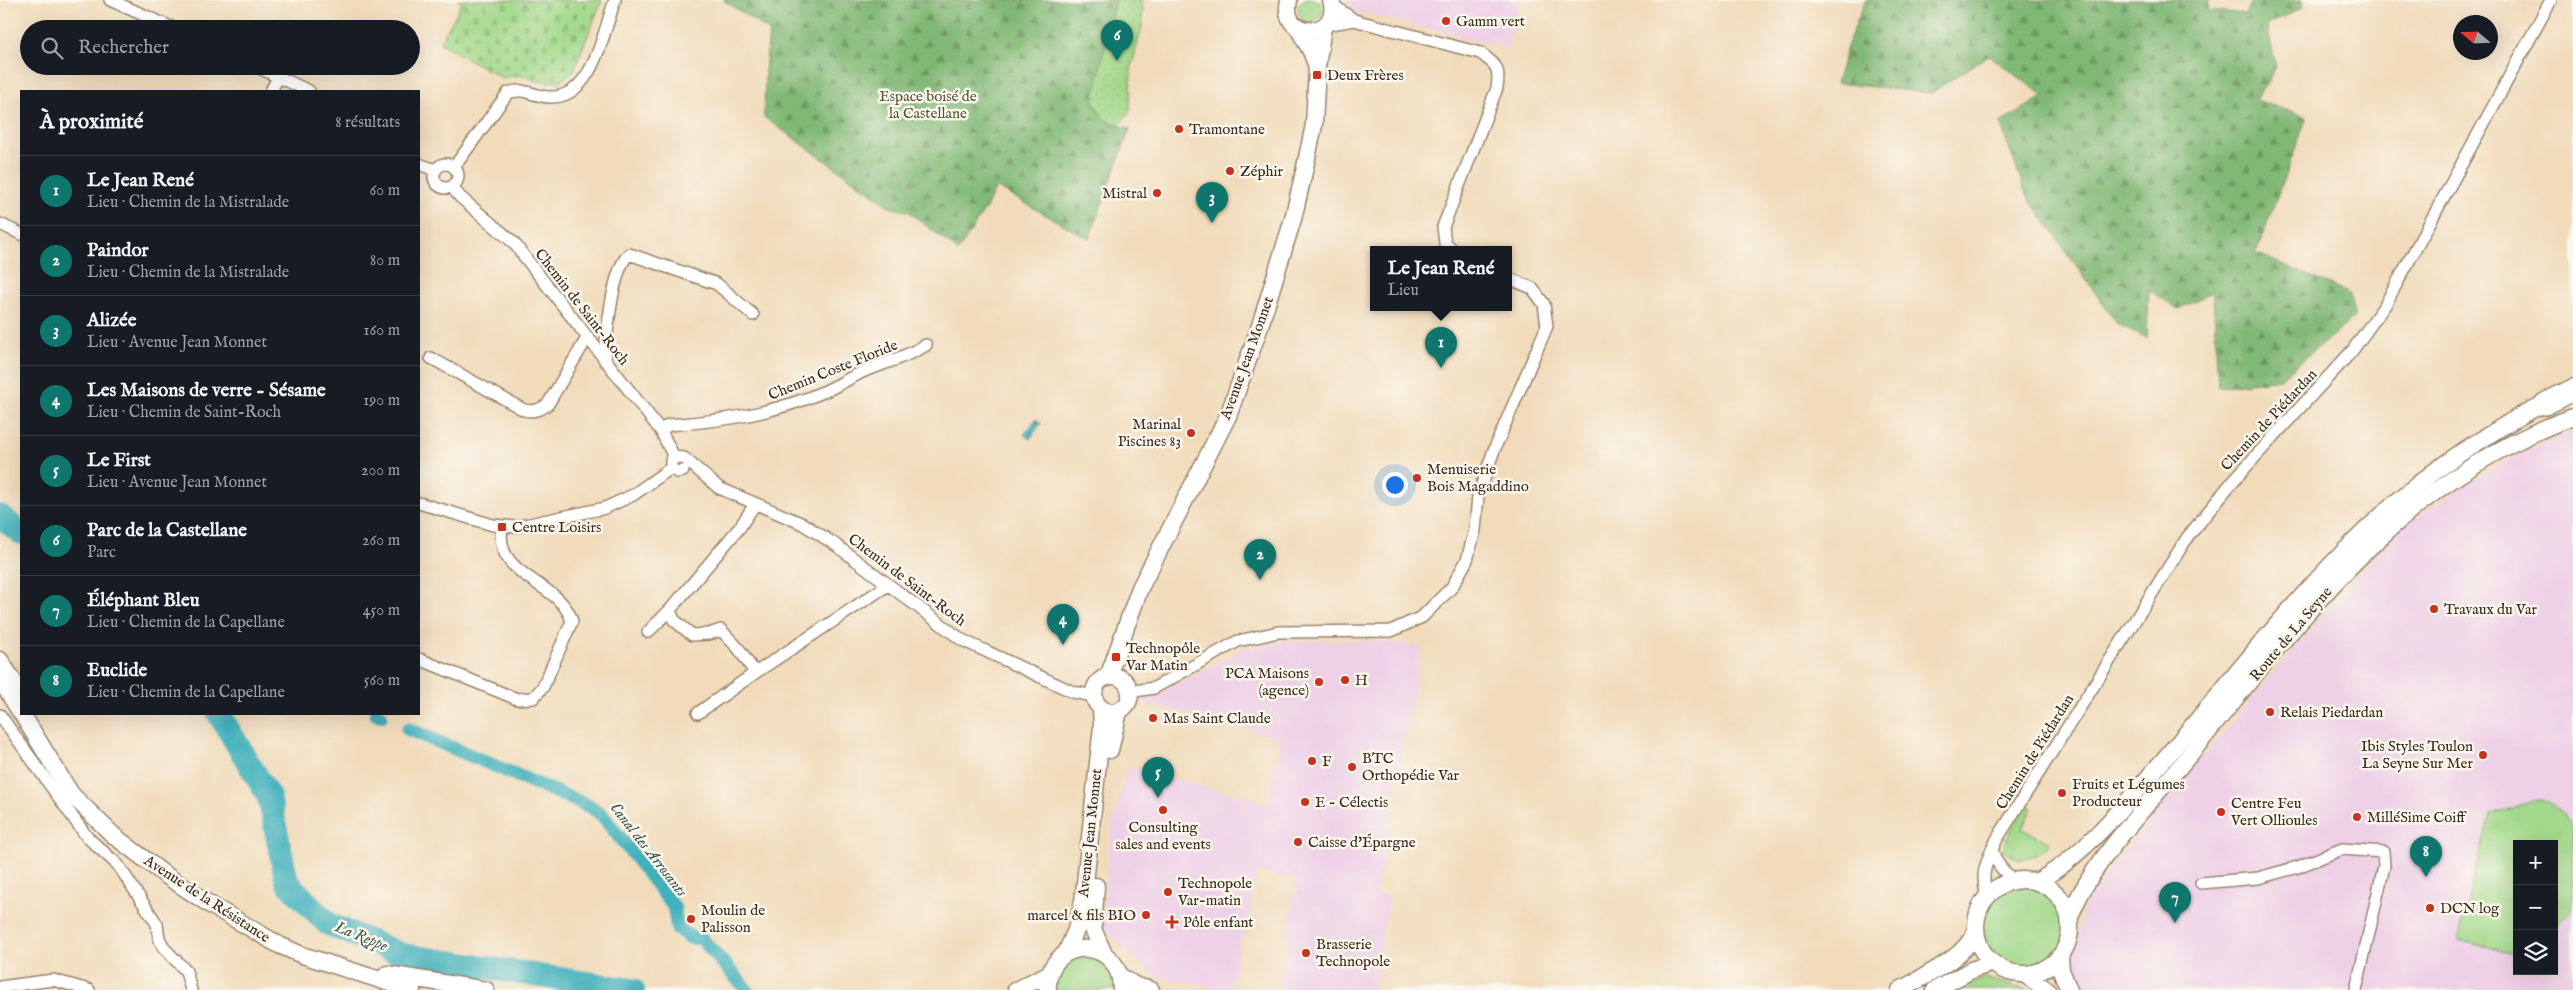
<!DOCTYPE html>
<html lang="fr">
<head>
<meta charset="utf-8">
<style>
	body { margin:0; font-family:"IM FELL English",serif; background:#20242c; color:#f1f3f6 }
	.controls { position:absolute; right:15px; bottom:15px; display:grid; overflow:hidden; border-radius:0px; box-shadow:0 5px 20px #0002 }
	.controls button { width:45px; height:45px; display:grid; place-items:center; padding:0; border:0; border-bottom:1px solid #363941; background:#171b24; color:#f1f3f6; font:25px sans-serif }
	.compass { position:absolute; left:2453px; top:15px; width:45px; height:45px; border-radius:50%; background:#171b24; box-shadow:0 5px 20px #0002; rotate:289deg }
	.you { position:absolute; left:1394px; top:484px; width:18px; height:18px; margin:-12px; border:4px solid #fff; border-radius:50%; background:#1a73e8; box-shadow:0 0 0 8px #1a73e833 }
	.badge { display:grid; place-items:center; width:32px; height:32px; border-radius:50%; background:#0f766e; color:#fff; font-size:16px; font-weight:700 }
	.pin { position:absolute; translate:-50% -41px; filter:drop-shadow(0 1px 2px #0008) }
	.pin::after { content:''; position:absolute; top:26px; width:18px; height:15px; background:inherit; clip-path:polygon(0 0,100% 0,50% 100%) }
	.popup { position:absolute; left:1370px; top:246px; width:142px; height:65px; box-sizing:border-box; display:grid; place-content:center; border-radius:0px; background:#171b24; filter:drop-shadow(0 1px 4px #0005); font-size:16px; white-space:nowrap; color:#9ea1a6 }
	.popup b { font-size:19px; color:#f1f3f6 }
	.popup::after { content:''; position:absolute; left:50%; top:100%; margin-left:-10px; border:10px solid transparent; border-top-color:#171b24 }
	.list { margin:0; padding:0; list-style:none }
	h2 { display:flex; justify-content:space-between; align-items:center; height:65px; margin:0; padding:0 20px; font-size:21px }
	h2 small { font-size:16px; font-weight:400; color:#9ea1a6 }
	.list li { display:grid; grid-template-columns:32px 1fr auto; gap:15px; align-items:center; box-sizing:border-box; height:70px; padding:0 20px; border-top:1px solid #363941 }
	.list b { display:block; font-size:19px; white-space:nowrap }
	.list p { margin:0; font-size:16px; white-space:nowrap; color:#9ea1a6 }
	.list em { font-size:16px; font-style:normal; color:#9ea1a6 }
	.icon { flex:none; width:28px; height:28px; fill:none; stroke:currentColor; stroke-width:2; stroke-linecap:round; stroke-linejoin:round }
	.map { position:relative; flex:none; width:2573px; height:990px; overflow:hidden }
	.search { position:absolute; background:#171b24; box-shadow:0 5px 20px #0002; left:20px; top:20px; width:400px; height:55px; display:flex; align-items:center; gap:12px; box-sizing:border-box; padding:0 18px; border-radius:28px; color:#9ea1a6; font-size:19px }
	.panel { position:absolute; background:#171b24; box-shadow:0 5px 20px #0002; left:20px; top:90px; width:400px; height:625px; border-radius:0px }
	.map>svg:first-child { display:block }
	.built { fill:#eed0e7; fill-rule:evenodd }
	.grass { fill:#a1d889; stroke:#6e8154 }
	.forest { fill:url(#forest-firs); stroke:#5e714a }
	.cemetery { fill:url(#cemetery-stones); stroke:#6e8154 }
	.park { fill:url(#park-dots); stroke:#6e8154 }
	.water { fill:url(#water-waves); stroke:#3e6d6c }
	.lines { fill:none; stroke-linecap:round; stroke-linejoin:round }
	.canal { stroke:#41b0bb; stroke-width:14 }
	.river { stroke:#41b0bb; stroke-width:24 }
	.street-casing { stroke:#96826c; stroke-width:14 }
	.secondary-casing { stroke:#96826c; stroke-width:19 }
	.highway-casing { stroke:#96826c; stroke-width:24 }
	.street { stroke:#fff; stroke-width:11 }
	.secondary { stroke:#fff; stroke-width:16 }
	.highway { stroke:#fff; stroke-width:21 }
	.poi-dot { fill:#c8321e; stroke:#fbf7ec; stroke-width:2 }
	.labels { text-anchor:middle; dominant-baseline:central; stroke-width:5; stroke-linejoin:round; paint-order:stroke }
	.poi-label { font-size:15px; fill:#3b2a1e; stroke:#fbf7ec; text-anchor:start }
	.park-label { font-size:15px; fill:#545639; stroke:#fbf7ec }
	.street-label { font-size:15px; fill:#3b2a1e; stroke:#fbf7ec }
	.water-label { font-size:16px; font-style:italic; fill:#3d5955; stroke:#fbf7ec }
</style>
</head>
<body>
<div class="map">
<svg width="2573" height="990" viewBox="0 0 2573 990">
	<defs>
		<pattern id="forest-firs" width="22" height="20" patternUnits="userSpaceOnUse" patternTransform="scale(1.25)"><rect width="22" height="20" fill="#80b875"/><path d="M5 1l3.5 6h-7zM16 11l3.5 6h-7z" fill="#6a965f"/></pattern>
		<pattern id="cemetery-stones" width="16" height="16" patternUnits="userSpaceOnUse" patternTransform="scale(1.25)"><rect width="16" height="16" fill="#a1d889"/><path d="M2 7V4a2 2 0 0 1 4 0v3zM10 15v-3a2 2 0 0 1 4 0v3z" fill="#8cba76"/></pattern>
		<pattern id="park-dots" width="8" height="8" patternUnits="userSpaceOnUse" patternTransform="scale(1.25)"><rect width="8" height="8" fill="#a1d889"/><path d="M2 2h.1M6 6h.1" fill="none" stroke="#8cba76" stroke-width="1.8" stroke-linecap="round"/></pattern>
		<pattern id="water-waves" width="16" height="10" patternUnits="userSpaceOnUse" patternTransform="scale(1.25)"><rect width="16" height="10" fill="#41b0bb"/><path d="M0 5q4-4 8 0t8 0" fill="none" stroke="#388f97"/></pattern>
	</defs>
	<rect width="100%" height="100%" fill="#fbf7ec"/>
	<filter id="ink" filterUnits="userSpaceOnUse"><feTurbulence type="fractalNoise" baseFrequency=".02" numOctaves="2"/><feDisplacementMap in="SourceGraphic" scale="10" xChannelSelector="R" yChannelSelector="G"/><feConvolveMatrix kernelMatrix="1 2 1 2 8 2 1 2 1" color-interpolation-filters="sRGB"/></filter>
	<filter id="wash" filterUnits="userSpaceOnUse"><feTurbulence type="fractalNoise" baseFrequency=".0096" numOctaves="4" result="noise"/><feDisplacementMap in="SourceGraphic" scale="20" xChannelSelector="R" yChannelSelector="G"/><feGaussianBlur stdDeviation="1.12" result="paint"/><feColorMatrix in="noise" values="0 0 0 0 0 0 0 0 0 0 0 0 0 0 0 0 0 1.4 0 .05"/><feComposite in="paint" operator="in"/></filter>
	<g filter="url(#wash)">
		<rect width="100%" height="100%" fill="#f1dbbb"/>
		<!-- built -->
		<path class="built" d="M 1352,0 L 1519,0 L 1507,48 L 1350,10 Z
			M 2573,432 L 2573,990 L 2056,990 L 2073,964 L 2084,905 L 2113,863 L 2392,533 L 2473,479 L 2534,447 ZM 2517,844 L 2554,844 L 2554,971 L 2517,971 Z
			M 1281,641 L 1379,641 L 1422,647 L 1376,893 L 1389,897 L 1374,990 L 1279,990 L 1297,879 L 1257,872 L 1246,937 L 1241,936 L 1231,990 L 1154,976 L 1101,926 L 1113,819 L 1128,767 L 1269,803 L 1281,738 L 1138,701 L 1163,692 L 1244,648 Z"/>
		<!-- grass -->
		<path class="grass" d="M1298 10a12 12 0 1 1 24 0a12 12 0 1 1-24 0Z
			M 2541,799 L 2551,802 L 2573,825 L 2573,908 L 2554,927 L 2554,844 L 2517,844 L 2517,955 L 2458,940 L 2490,814 Z
			M 2028,805 L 2032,808 L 2022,829 L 2051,843 L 2041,853 L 2019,860 L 2002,850 L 2012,828 Z
			M1976 927a47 47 0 1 1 94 0a47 47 0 1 1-94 0Z
			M 1095,950 L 1121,990 L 1048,990 L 1054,965 Z
			M 1985,978 L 2027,990 L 1960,990 Z"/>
		<!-- forest -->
		<path class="forest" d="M 723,0 L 1115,0 L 1093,102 L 1105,120 L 1130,129 L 1089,239 L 996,187 L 987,206 L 958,251 L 908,211 L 892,208 L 764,117 L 765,71 L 769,31 Z
			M 1866,0 L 2209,0 L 2208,10 L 2245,14 L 2253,0 L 2302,0 L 2302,8 L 2267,25 L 2276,67 L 2256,100 L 2307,117 L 2256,253 L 2349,293 L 2355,317 L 2280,379 L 2218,387 L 2213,292 L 2178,309 L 2149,290 L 2147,338 L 2117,324 L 2026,194 L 2000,123 L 2044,96 L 1989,55 L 1931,93 L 1836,83 L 1850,38 Z"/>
		<!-- cemetery -->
		<path class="cemetery" d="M 457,0 L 602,0 L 573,72 L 558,82 L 537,81 L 518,75 L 502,78 L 440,43 L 462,3 Z"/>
		<!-- park -->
		<path class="park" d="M 1115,0 L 1143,0 L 1142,27 L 1131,69 L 1130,111 L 1119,125 L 1105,120 L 1093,102 Z"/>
		<!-- water -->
		<path class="water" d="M 1036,419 L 1041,423 L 1030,439 L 1024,435 Z"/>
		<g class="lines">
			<!-- canal -->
			<path class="canal" d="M 376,714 L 381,716
				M 408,729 L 591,807 L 602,815 L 674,907 L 677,928 L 691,938 L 701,938 L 747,990"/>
			<!-- river -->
			<path class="river" d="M 0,516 L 21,533
				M 219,714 L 269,797 L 287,882 L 328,924 L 403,955 L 633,990"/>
		</g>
	</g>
	<g filter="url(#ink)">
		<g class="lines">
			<!-- street casing -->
			<g class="street-casing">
				<path id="street" d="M 110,0 L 175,29
					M 1333,5 L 1354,20 L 1480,53 C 1497,65 1500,68 1497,88 L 1443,227 L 1445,243 L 1452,249
					M 1325,25 L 1354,20
					M 255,66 L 309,91
					M 271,91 L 278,77
					M434 176a12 12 0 1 1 24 0a12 12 0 1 1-24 0Z
					M 419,164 L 435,170
					M 454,167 L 508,93 C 523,87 533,96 549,97 C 593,100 603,32 615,0
					M 452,187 L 460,197 L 513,242 L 661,431 L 674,457
					M 0,224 L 21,234
					M 431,358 L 524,410 C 534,412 540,410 548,404 L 587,338
					M 605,361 C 606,338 612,269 629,254 L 717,284 L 753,315
					M 661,431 L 668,425 C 722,421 772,414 823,392 C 838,386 852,376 867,370 C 887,362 907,357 926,345
					M 671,468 L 671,460 L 674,457 L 684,458 L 719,488 L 803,524 L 833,543 L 962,640 L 1073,692 L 1094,696
					M 671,468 L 677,472 L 683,471
					M 419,503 L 493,525 L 515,527 L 605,508 L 633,495 L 671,468
					M 755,504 L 740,527 L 670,610 L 674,620 L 692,635 L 709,634 L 721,630 L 739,649 L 755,673 L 888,585
					M 648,632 L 670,610
					M 419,659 L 517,699 L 533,698 L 543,687 L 572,621 C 560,580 493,579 502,527
					M 1129,692 L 1154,688 L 1238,641 L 1278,632 L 1391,631 L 1422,617 L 1452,587 L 1467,560 L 1475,530 L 1478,496 L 1494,450 L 1547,326 L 1544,304 L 1532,288 L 1508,278
					M 698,713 L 755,673
					M 0,715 L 87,837 L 118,865 L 157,924 L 159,938 L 164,948 L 186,971 L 191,990
					M 1992,849 C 1996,863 2002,871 2014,880
					M 2201,883 L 2258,878 L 2298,867 L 2342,849 L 2383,852 L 2384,866 L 2356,990
					M 1987,895 C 1979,873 1988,859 1997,839 L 2187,538 L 2233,481 L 2352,351 L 2385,305 L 2551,0
					M 0,987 L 53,980 L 89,990"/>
			</g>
			<!-- secondary casing -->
			<g class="secondary-casing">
				<path id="secondary" d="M 1289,0 C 1279,42 1343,38 1331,0
					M 1297,26 L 1311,51 L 1317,67
					M 0,660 L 17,687
					M1094 694a18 18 0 1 1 36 0a18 18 0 1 1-36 0Z
					M 1108,677 L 1140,588 L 1228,416 L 1258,332 L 1293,219 L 1304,172 L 1314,125 L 1317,67 L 1323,27
					M 0,679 L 21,713
					M 22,714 L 71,794 L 113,835 L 164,874 L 209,904 L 279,945 L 302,955 L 412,990
					M 1110,750 L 1119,711
					M1976 927a47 47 0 1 1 94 0a47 47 0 1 1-94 0Z
					M 2038,881 C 2084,856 2125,804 2160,764 C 2261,648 2353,515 2489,435 C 2510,422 2531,408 2555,400
					M 1096,886 L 1093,929 L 1104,954
					M 2070,917 C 2088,866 2146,807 2181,765 C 2296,627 2396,480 2573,417
					M 1066,953 L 1076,930 L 1083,901 L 1102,726 L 1101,709
					M 2060,956 L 2061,970 L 2069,990
					M 387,974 L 486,990
					M 2024,974 L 2047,990
					M 1120,976 L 1136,986 L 1151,990
					M 1016,990 L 1050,973
					M 1048,990 C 1045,936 1122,934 1121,990
					M 1900,990 C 1924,976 1967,957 1976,930
					M 1935,990 L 1971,970 L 1993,963"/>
			</g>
			<!-- highway casing -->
			<g class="highway-casing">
				<path id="highway" d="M 2545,404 L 2573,390"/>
			</g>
			<!-- street -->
			<use href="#street" class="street"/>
			<!-- secondary -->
			<use href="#secondary" class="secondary"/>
			<!-- highway -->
			<use href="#highway" class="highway"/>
		</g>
	</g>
	<!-- markers -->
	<g class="poi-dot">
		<circle cx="1446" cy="21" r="5"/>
		<rect x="1312" y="70" width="10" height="10" rx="2.5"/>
		<circle cx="1179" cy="129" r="5"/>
		<circle cx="1230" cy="171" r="5"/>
		<circle cx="1157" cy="193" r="5"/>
		<circle cx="1191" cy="433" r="5"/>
		<circle cx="1417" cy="478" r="5"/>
		<rect x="497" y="522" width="10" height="10" rx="2.5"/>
		<circle cx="2434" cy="609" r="5"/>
		<rect x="1111" y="652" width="10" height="10" rx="2.5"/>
		<circle cx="1345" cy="680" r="5"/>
		<circle cx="1319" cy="682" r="5"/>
		<circle cx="2270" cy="712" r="5"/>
		<circle cx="1153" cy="718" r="5"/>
		<circle cx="2483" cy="755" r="5"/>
		<circle cx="1312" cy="761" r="5"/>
		<circle cx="1352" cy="767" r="5"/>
		<circle cx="2062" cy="793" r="5"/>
		<circle cx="1305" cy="802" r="5"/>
		<circle cx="1163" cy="810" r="5"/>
		<circle cx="2221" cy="812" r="5"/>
		<circle cx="2357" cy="817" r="5"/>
		<circle cx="1298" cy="842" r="5"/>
		<circle cx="1168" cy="892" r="5"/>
		<circle cx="2430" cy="908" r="5"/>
		<circle cx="1146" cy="915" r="5"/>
		<circle cx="691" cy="919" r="5"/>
		<path d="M1169.5 914.5h5v5h5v5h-5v5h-5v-5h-5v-5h5z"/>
		<circle cx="1306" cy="953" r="5"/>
	</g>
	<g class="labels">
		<!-- poi labels -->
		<g class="poi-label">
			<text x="1456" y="21">Gamm vert</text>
			<text x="1327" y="75">Deux Frères</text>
			<text x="1189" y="129">Tramontane</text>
			<text x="1240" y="171">Zéphir</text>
			<text x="1147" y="193" text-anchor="end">Mistral</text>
			<text x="1181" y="424" text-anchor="end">Marinal<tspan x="1181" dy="17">Piscines 83</tspan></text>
			<text x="1427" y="469">Menuiserie<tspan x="1427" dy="17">Bois Magaddino</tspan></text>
			<text x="512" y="527">Centre Loisirs</text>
			<text x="2444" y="609">Travaux du Var</text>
			<text x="1126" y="648">Technopôle<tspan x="1126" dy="17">Var Matin</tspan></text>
			<text x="1309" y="673" text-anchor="end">PCA Maisons<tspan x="1309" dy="17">(agence)</tspan></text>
			<text x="1355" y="680">H</text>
			<text x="2280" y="712">Relais Piedardan</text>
			<text x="1163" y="718">Mas Saint Claude</text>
			<text x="2473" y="746" text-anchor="end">Ibis Styles Toulon<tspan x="2473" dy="17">La Seyne Sur Mer</tspan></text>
			<text x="1362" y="758">BTC<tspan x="1362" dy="17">Orthopédie Var</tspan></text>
			<text x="1322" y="761">F</text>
			<text x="2072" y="784">Fruits et Légumes<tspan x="2072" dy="17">Producteur</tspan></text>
			<text x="1315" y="802">E - Célectis</text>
			<text x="2231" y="803">Centre Feu<tspan x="2231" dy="17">Vert Ollioules</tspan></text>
			<text x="2367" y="817">MilléSime Coiff</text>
			<text x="1163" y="827" text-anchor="middle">Consulting<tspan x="1163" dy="17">sales and events</tspan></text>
			<text x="1308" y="842">Caisse d'Épargne</text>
			<text x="1178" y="883">Technopole<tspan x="1178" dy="17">Var-matin</tspan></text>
			<text x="2440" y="908">DCN log</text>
			<text x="701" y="910">Moulin de<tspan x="701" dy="17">Palisson</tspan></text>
			<text x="1136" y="915" text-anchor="end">marcel &amp; fils BIO</text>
			<text x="1183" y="922">Pôle enfant</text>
			<text x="1316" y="944">Brasserie<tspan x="1316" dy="17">Technopole</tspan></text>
		</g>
		<!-- park labels -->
		<g class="park-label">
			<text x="928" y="96">Espace boisé de<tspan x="928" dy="17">la Castellane</tspan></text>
		</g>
		<!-- street labels -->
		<g class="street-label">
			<text transform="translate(582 307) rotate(52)">Chemin de Saint-Roch</text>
			<text transform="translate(1247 358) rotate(-70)">Avenue Jean Monnet</text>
			<text transform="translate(833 370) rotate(-22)">Chemin Coste Floride</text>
			<text transform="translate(2269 420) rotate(-47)">Chemin de Piédardan</text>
			<text transform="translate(907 580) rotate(37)">Chemin de Saint-Roch</text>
			<text transform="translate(2291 634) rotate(-50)">Route de La Seyne</text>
			<text transform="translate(2035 752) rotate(-58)">Chemin de Piédardan</text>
			<text transform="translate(1090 833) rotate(-84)">Avenue Jean Monnet</text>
			<text transform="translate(207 899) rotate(33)">Avenue de la Résistance</text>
		</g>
		<!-- water labels -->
		<g class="water-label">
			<text transform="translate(648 850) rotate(52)">Canal des Arrosants</text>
			<text transform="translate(361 937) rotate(22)">La Reppe</text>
		</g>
	</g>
</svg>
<div class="controls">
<button>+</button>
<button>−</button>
<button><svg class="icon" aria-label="layers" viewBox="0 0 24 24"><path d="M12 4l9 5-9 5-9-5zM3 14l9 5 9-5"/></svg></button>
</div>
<svg class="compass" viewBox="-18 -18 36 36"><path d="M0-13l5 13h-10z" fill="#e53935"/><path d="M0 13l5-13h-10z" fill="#9ea1a6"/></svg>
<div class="you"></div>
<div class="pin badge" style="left:1441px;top:368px">1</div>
<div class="popup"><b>Le Jean René</b>Lieu</div>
<div class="pin badge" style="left:1260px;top:580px">2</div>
<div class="pin badge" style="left:1212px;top:223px">3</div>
<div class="pin badge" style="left:1063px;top:645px">4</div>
<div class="pin badge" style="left:1158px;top:798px">5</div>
<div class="pin badge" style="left:1117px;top:61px">6</div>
<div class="pin badge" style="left:2175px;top:923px">7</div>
<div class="pin badge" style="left:2426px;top:877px">8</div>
<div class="search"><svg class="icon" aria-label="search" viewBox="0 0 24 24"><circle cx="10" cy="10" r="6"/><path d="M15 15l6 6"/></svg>Rechercher</div>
<section class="panel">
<h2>À proximité<small>8 résultats</small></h2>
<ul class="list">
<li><span class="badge">1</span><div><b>Le Jean René</b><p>Lieu · Chemin de la Mistralade</p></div><em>60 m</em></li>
<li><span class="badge">2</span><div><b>Paindor</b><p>Lieu · Chemin de la Mistralade</p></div><em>80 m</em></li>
<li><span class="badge">3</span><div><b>Alizée</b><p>Lieu · Avenue Jean Monnet</p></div><em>160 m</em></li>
<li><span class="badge">4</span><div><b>Les Maisons de verre - Sésame</b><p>Lieu · Chemin de Saint-Roch</p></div><em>190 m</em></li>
<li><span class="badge">5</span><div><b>Le First</b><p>Lieu · Avenue Jean Monnet</p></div><em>200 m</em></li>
<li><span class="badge">6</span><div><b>Parc de la Castellane</b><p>Parc</p></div><em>260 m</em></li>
<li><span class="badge">7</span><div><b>Éléphant Bleu</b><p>Lieu · Chemin de la Capellane</p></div><em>450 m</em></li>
<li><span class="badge">8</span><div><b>Euclide</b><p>Lieu · Chemin de la Capellane</p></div><em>560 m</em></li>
</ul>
</section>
</div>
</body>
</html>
